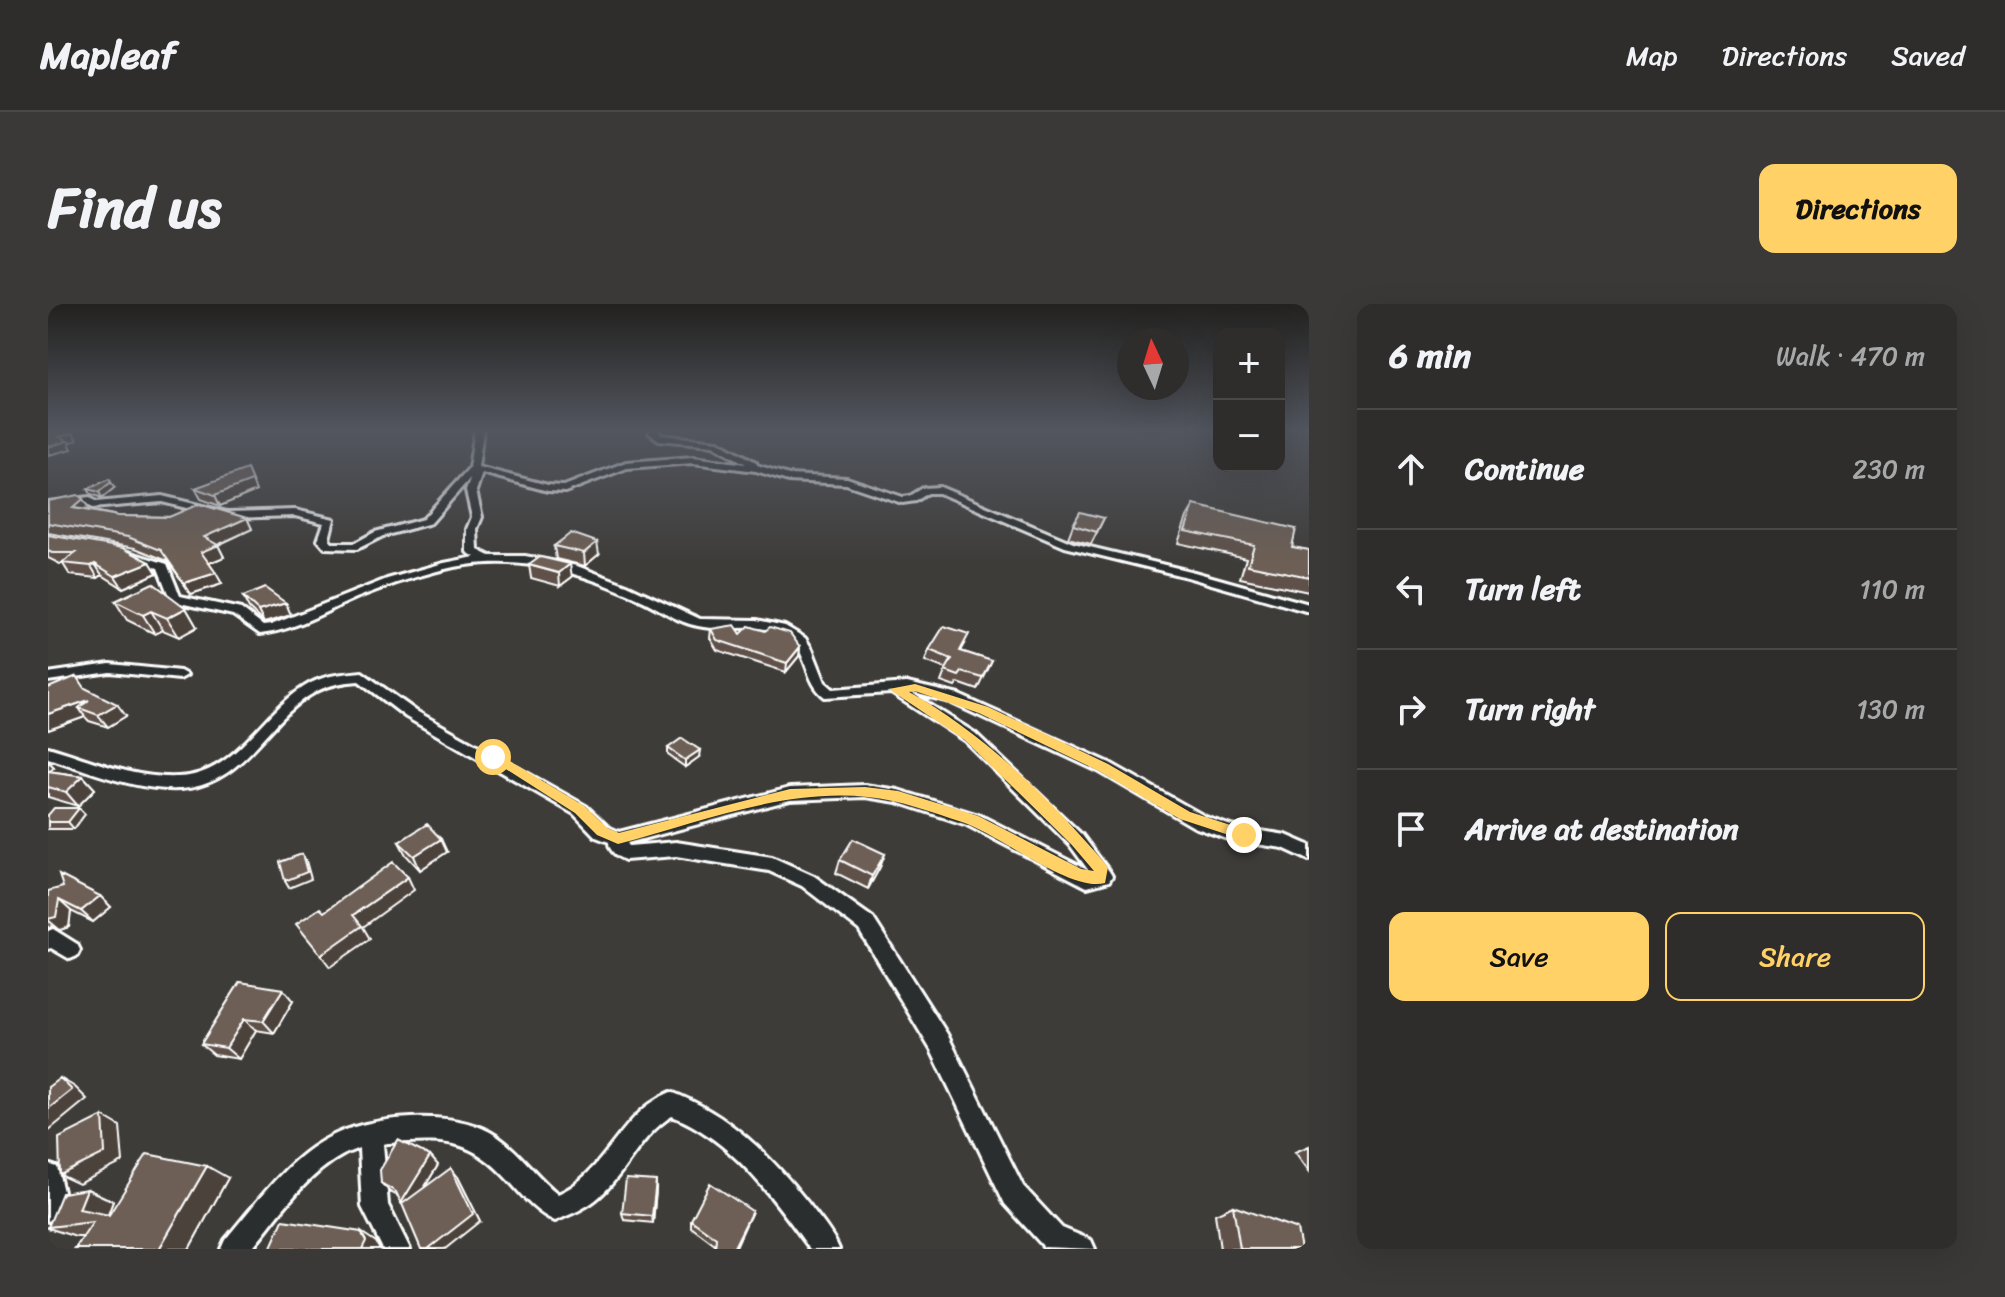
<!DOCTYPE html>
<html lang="en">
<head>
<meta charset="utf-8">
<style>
	body { margin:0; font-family:Sriracha,sans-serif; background:#3a3937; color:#f1f3f6 }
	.controls { position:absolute; right:24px; top:24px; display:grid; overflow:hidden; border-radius:16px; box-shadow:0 8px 32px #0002 }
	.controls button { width:72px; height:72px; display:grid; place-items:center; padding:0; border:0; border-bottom:2px solid #494947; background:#2e2d2b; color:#f1f3f6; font:40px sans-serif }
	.compass { position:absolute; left:1069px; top:24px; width:72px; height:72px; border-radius:50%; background:#2e2d2b; box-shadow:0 8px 32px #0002; rotate:356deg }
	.stop { position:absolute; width:24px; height:24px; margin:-18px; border:6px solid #ffd166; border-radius:50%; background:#fff }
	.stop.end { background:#ffd166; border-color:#fff; box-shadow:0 2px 8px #0008 }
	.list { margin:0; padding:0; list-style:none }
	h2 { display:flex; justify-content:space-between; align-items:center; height:104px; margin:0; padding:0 32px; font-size:34px }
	h2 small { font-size:26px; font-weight:400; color:#a7a8a9 }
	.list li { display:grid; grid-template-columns:52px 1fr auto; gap:24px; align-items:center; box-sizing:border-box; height:120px; padding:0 32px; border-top:2px solid #494947 }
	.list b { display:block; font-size:30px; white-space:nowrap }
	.list em { font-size:26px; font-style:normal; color:#a7a8a9 }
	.actions { display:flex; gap:16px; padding:24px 32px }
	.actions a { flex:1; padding:18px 0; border:2px solid #ffd166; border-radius:16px; text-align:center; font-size:28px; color:#ffd166 }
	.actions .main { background:#ffd166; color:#111 }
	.icon { flex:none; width:44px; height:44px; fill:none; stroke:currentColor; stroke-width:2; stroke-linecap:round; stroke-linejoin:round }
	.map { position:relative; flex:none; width:1261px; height:945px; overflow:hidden; border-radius:16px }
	header { display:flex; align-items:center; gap:48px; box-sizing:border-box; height:112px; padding:0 40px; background:#2e2d2b; border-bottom:2px solid #494947 }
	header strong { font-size:38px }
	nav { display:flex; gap:44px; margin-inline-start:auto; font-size:28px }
	.intro { display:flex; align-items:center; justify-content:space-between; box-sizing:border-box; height:192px; padding:0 48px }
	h1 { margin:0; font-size:56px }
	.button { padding:20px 36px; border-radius:16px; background:#ffd166; color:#111; font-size:28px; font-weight:700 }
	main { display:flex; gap:48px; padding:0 48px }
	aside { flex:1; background:#2e2d2b; border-radius:16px; box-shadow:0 8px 32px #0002 }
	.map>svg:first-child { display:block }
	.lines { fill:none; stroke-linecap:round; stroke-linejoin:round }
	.street-casing { stroke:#fff; stroke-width:6 }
	.street { fill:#2a2d2e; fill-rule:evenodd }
	.wall { fill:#5e5148; stroke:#fff; stroke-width:2 }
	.shaded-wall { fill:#4c423b; stroke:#fff; stroke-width:2 }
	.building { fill:#6d5e54; stroke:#fff; stroke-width:2 }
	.route { fill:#ffd166 }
</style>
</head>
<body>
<header>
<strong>Mapleaf</strong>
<nav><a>Map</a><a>Directions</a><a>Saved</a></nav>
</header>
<div class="intro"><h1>Find us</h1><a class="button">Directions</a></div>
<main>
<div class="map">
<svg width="1261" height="945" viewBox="0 0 1261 945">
	<rect width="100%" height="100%" fill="#3e3c39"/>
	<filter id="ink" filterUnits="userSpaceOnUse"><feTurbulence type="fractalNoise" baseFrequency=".0125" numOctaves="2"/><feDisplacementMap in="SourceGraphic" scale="16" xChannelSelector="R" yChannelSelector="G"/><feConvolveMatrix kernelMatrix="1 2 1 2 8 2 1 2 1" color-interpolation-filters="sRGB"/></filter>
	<g filter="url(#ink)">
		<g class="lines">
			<!-- street casing -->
			<g class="street-casing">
				<path id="street" d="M 427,126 L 435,126 L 430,163 L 500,181 L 516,182 L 578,158 L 645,153 L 698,160 L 665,141 L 611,136 L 601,129 L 602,126 L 610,126 L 613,131 L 670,137 L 708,158 L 709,161 L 741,171 L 799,174 L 855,193 L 862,192 L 875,184 L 892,183 L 1025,239 L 1146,268 L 1261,300 L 1261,308 L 1139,273 L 1017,243 L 891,189 L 880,189 L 868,197 L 854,199 L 798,180 L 740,177 L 708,167 L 645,159 L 579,164 L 517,188 L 500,187 L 434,169 L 428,187 L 434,213 L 429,225 L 430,246 L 442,252 L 477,252 L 529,262 L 579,281 L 652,315 L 709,316 L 737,322 L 757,334 L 764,345 L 777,378 L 785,385 L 859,379 L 911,391 L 1062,459 L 1158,513 L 1183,522 L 1238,531 L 1261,541 L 1261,556 L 1235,544 L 1182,536 L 1146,523 L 1050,467 L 902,398 L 862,388 L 927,429 L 1034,531 L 1061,567 L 1064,572 L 1061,577 L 1039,583 L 1033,580 L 919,521 L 849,498 L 817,493 L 742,496 L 579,539 L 581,542 L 628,538 L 724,553 L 766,572 L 825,614 L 899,730 L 975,882 L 1014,924 L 1043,936 L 1047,945 L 996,943 L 957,900 L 883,746 L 811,626 L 754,582 L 721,567 L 628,552 L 577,556 C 569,553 561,547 561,538 L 548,533 L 526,510 L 358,413 L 311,377 C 296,378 283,380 269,387 C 217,415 198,481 132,485 C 87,487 42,467 0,454 L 0,443 C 42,455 85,475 130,473 C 186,472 213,410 256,383 C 274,371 293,370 314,368 L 368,407 L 538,502 L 560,523 L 571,528 L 742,484 L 817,481 L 850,486 L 931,511 L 1041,567 L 1022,541 L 917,437 L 843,389 L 777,393 C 756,378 761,347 739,333 C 712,316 680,329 650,322 C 628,318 610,303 589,294 C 524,264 460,248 389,267 C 362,274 335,283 308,294 C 276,308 247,326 212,330 L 185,311 L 123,297 L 110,264 L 63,247 L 68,244 L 119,260 L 132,292 L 193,305 L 215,322 L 223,321 L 339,275 L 396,259 L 427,253 L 419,248 L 419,225 L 424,213 L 418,187 L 423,173 L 383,219 L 335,232 L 309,245 L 277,244 L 270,236 L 276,219 L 247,212 L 179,214 L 114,198 L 44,204 L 38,199 L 0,204 L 0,198 L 42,193 L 48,198 L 114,192 L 179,208 L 247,206 L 286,215 L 281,235 L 284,239 L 307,239 L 327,228 L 375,215 L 421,164 Z
					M 62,360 L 132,367 L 139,371 L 132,375 L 62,368 L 0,377 L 0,369 Z
					M 5,625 L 29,640 L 32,646 L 29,652 L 22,655 L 3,644 L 0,645 L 0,627 Z
					M 623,788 C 681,810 722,851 760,899 C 771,914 784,928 791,945 L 762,945 C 726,895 684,835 624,812 C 592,831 579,868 552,892 C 539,904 523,910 507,917 C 489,909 477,895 464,880 C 422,833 400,836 340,839 L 335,840 L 340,901 L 362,945 L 335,945 L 314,903 L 311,844 C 264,860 233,909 203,945 L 173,945 L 177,936 C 237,865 264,818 364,814 C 391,813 418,815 442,828 C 469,843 486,871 510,890 C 558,870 570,810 623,788 Z
					M 0,860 L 9,863 L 17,896 L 9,913 L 0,917 Z"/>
			</g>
			<!-- street -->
			<use href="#street" class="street"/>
		</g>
		<!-- wall -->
		<path class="wall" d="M 66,184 L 54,194 L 43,190 L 40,185 Z
			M 147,184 L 208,187 L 172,202 L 153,195 Z
			M 0,197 L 70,212 L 199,214 L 204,225 L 170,241 L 176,253 L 161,259 L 174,280 L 143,290 L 120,257 L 87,244 L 0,229 Z
			M 1146,201 L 1244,243 L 1261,246 L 1261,288 L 1192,274 L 1198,254 L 1130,239 L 1139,213 Z
			M 1056,214 L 1043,240 L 1020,234 L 1025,221 Z
			M 0,231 L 102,258 L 109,269 L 75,284 L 54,271 L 50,274 L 22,271 L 15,260 L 12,260 L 0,254 Z
			M 506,242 L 551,250 L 537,262 L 508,255 Z
			M 481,261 L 524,273 L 512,282 L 483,274 Z
			M 195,293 L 243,311 L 216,319 L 201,305 Z
			M 67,297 L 138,304 L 149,323 L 131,333 L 115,326 L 107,330 L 79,316 Z
			M 663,325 L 752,343 L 751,352 L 738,368 L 669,346 L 662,334 Z
			M 917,340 L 913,347 L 944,357 L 930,386 L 910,379 L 907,383 L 893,378 L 898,365 L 877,357 L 881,346 Z
			M 38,385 L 78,412 L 60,423 L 41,417 L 37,413 L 0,426 Z
			M 620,444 L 651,453 L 637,463 L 620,451 Z
			M 0,457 L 6,463 L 0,467 L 35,472 L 47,485 L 30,502 L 0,493 Z
			M 31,504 L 37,510 L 26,525 L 0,525 L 0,511 Z
			M 351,538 L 399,548 L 372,566 L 358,551 Z
			M 837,550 L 832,563 L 820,585 L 788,569 L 792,556 Z
			M 0,587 L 52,592 L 63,603 L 45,618 L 23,607 L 21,623 L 12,626 L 4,622 L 0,626 Z
			M 192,678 L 245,697 L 226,729 L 208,726 L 191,755 L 166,751 L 153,740 Z
			M 1261,842 L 1261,867 L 1247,848 Z
			M 382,852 L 390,861 L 376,884 L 410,873 L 432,917 L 350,892 L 342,888 L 333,879 Z
			M 180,874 L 141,945 L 27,945 L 35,933 L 28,933 L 0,924 L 39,885 L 65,897 L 60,911 Z
			M 608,886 L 605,919 L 576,916 L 574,909 Z
			M 1185,902 L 1253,945 L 1172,945 L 1167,910 Z
			M 704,907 L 701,914 L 667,941 L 643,923 L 643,916 Z"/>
		<!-- shaded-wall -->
		<path class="shaded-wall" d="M 25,129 L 29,136 L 21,139 L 24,145 L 1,151 L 0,143 L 11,133 Z
			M 199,165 L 208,187 L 172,202 L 167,191 Z
			M 63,178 L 66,184 L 54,194 L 51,188 Z
			M 35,195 L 42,206 L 25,204 Z
			M 199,214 L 204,225 L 163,244 L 170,241 L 176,253 L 159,260 L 153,248 L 156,233 Z
			M 549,238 L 551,250 L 537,262 L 536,249 Z
			M 102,258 L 109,269 L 75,284 L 67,272 Z
			M 47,260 L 54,271 L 50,274 L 43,262 Z
			M 522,260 L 524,273 L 512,282 L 511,269 Z
			M 168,269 L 174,280 L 143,290 L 136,279 Z
			M 238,299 L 243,311 L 216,319 L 210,307 Z
			M 138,304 L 149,323 L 131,333 L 119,314 Z
			M 103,307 L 115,326 L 107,330 L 95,311 Z
			M 752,343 L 751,352 L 738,368 L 739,359 Z
			M 41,396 L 31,404 L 37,413 L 0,426 L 0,410 Z
			M 69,400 L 78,412 L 60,423 L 50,411 Z
			M 652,446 L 651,453 L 637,463 L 637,456 Z
			M 0,457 L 6,463 L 0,467 Z
			M 35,472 L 47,485 L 30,502 L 18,488 Z
			M 31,504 L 37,510 L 26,525 L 20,518 Z
			M 393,535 L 399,548 L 372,566 L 366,552 Z
			M 254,550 L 258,557 L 263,575 L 241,584 L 237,577 Z
			M 837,550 L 832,563 L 820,585 L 824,572 Z
			M 360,573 L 366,586 L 315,623 L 322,635 L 282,663 L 273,651 L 305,611 Z
			M 52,592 L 63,603 L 45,618 L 33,607 Z
			M 11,596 L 23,607 L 21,623 L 12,626 L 0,616 Z
			M 235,685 L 245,697 L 226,729 L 215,717 Z
			M 196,715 L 208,726 L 191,755 L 178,744 Z
			M 12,774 L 27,783 L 39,795 L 0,827 L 0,805 Z
			M 55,812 L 72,822 L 75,858 L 31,880 L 12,871 Z
			M 382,852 L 390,861 L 362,907 L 353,899 Z
			M 159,862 L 180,874 L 141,945 L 111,945 Z
			M 403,864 L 410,873 L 432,917 L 397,945 L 380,945 Z
			M 608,877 L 608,886 L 605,919 L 604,912 Z
			M 39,885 L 65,897 L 58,916 L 31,905 Z
			M 704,907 L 687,945 L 685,945 Z
			M 313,928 L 328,938 L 332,945 L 314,945 Z"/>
		<!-- building -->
		<path class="building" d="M 0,126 L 22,126 L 25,129 L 11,133 L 20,137 L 0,143 Z
			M 199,165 L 204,177 L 167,191 L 147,184 Z
			M 61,175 L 63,178 L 51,188 L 40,185 Z
			M 30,191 L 35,195 L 25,204 L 70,212 L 121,213 L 151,200 L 199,214 L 156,233 L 170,241 L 153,248 L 168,269 L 136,279 L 113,246 L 80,233 L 0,219 L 0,197 Z
			M 1146,201 L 1248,225 L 1244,243 L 1261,246 L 1261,273 L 1200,261 L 1206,241 L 1137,227 Z
			M 1032,208 L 1056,214 L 1049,228 L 1025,221 Z
			M 523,229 L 549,238 L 536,249 L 506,242 Z
			M 0,231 L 75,244 L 102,258 L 67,272 L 47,260 L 43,262 L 14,259 L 28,249 L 4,249 L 0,247 Z
			M 492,253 L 522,260 L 511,269 L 481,261 Z
			M 105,279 L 138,304 L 119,314 L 103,307 L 95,311 L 67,297 Z
			M 217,284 L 238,299 L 210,307 L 195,293 Z
			M 687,321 L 693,330 L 701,322 L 717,327 L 722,323 L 742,329 L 752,343 L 739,359 L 669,336 L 663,325 Z
			M 896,322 L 921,330 L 912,347 L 944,357 L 935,374 L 914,368 L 911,372 L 897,367 L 904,355 L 881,346 Z
			M 29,372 L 37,384 L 69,400 L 50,411 L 31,404 L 41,396 L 0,410 L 0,384 Z
			M 634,434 L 652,446 L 637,456 L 620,444 Z
			M 0,467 L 35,472 L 18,488 L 0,483 Z
			M 6,504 L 31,504 L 20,518 L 0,518 L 0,511 Z
			M 379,520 L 393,535 L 366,552 L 351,538 Z
			M 805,535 L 837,550 L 824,572 L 792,556 Z
			M 254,550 L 259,568 L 237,577 L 232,558 Z
			M 345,558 L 360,573 L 305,611 L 314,622 L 273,651 L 248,620 L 272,604 L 276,608 Z
			M 11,571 L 52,592 L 33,607 L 11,596 L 8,613 L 0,615 L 0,587 L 15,583 Z
			M 192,678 L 235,685 L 215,717 L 196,715 L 178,744 L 153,740 Z
			M 12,774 L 24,786 L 0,805 L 0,783 Z
			M 55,812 L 57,849 L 12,871 L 11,834 Z
			M 350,836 L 382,852 L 353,899 L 348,888 L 333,879 L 332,866 Z
			M 99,850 L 159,862 L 111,945 L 27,945 L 45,918 L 0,923 L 14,889 L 39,885 L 31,905 L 61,911 Z
			M 403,864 L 425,910 L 380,945 L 373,945 L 354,900 Z
			M 578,875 L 608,877 L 604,912 L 574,909 Z
			M 662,879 L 704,907 L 685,945 L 667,945 L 668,934 L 643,916 Z
			M 1185,902 L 1249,925 L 1253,945 L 1192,945 Z
			M 235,916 L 313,928 L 318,937 L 314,945 L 222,945 Z"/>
	</g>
	<!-- sky -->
	<linearGradient id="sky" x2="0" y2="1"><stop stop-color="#22211f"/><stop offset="0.49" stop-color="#52565f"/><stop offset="1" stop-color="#52565f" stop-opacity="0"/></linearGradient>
	<rect width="1261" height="258" fill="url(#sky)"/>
	<!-- route -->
	<path class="route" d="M 867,380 L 940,403 L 1060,460 L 1142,508 L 1201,527 L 1203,531 L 1196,536 L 1132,515 L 1051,467 L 931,409 L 867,387 L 861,388 C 937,430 1004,497 1060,563 L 1057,579 C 1022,589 950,529 914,518 C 883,508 852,496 820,493 C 736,484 650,519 570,540 L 549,531 L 527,509 L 439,453 L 450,450 L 536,502 L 559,524 L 571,529 L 742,485 L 817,483 L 850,487 L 930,512 L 1033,565 L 1046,567 L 1023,540 L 917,436 L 841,385 Z"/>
</svg>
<div class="controls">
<button>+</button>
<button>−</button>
</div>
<svg class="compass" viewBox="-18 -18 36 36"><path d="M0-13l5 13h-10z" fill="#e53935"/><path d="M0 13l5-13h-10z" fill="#a7a8a9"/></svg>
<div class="stop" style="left:445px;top:453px"></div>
<div class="stop end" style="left:1196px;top:531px"></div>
</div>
<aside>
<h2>6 min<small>Walk · 470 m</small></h2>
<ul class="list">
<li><svg class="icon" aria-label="ahead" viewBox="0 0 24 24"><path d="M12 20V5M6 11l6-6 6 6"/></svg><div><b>Continue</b></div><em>230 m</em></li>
<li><svg class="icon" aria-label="left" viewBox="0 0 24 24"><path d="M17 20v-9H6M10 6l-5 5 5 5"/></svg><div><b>Turn left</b></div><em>110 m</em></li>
<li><svg class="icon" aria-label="right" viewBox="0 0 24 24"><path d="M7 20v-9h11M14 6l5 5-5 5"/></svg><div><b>Turn right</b></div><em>130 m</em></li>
<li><svg class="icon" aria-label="arrive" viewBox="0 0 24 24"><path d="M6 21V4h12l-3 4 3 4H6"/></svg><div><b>Arrive at destination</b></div></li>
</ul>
<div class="actions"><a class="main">Save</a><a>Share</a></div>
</aside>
</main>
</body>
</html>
